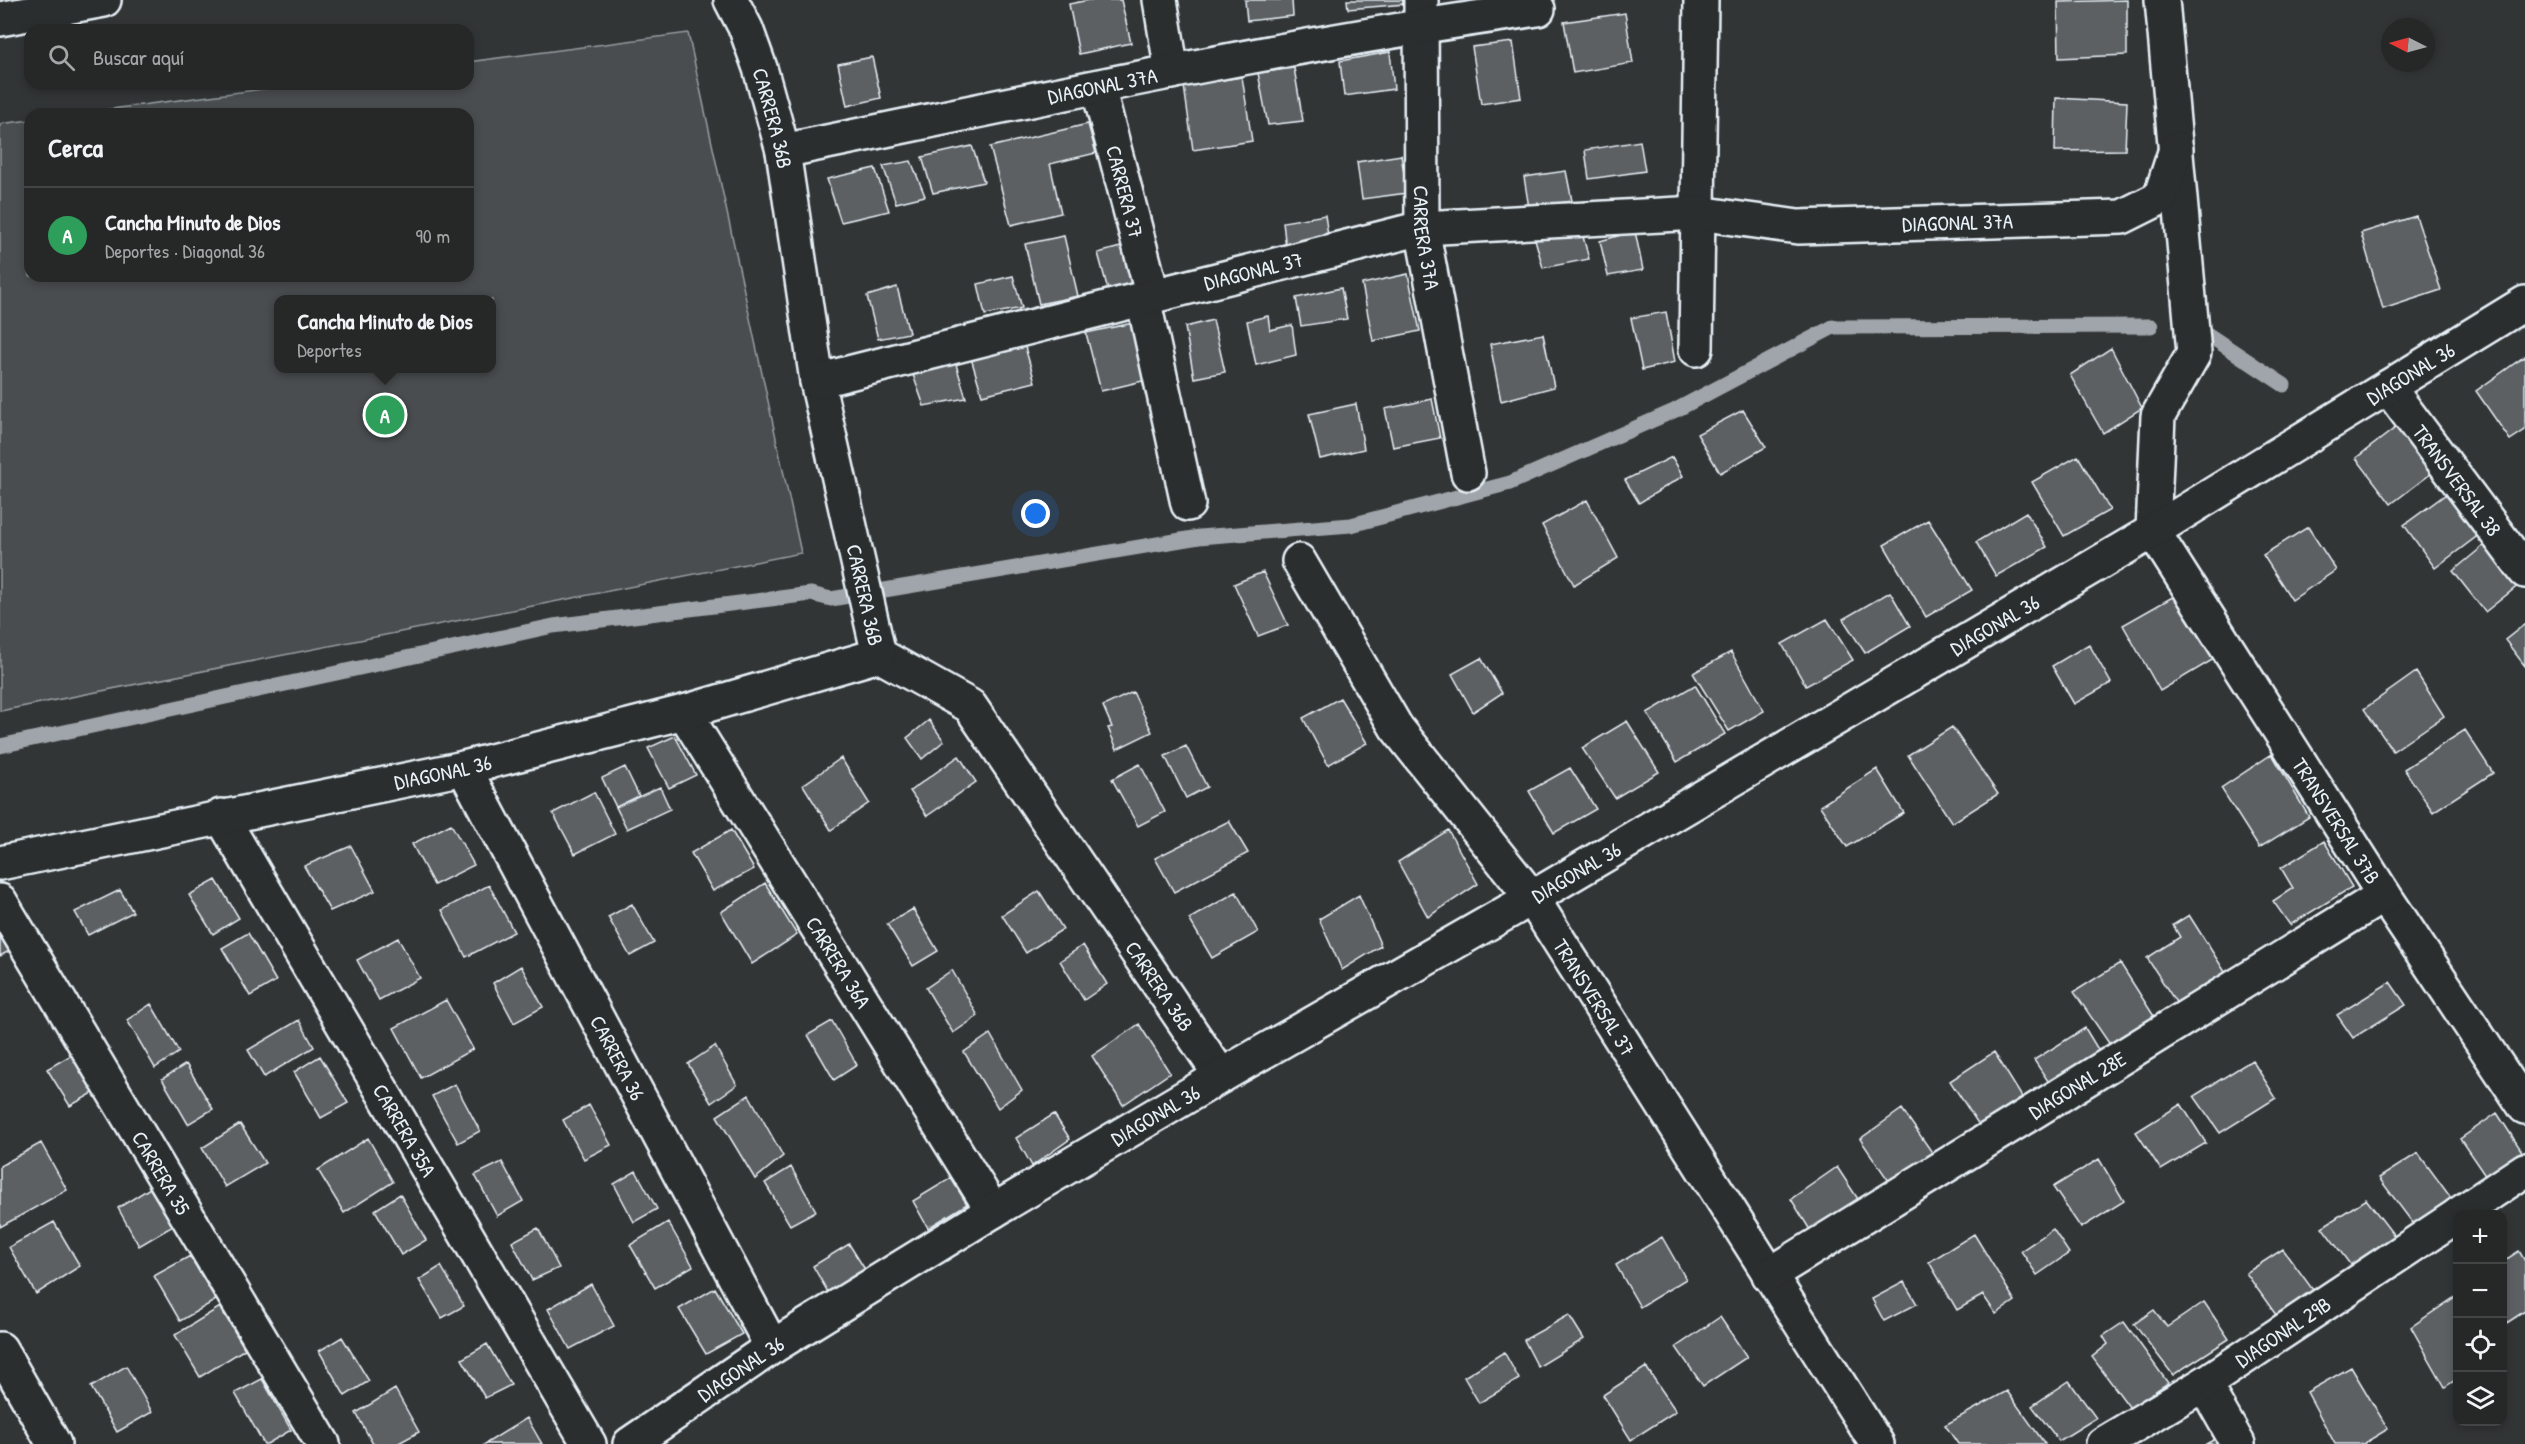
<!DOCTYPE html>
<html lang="es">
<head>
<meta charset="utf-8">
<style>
	body { margin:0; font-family:"Patrick Hand",sans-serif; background:#2e3030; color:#f1f3f6 }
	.controls { position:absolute; right:18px; bottom:18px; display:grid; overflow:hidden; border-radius:12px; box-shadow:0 3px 9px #0003 }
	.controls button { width:54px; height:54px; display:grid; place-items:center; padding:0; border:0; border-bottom:2px solid #424445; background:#262828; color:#f1f3f6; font:30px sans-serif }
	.compass { position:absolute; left:2381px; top:18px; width:54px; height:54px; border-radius:50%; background:#262828; box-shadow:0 3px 9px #0003; rotate:276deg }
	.you { position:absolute; left:1036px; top:514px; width:21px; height:21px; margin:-15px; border:4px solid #fff; border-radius:50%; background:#1a73e8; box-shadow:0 0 0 9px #1a73e833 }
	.badge { display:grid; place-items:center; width:39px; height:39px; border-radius:50%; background:#bca0f2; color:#fff; font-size:20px; font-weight:700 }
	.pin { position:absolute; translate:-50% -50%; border:3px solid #fff; box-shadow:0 2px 6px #0006 }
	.popup { position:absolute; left:274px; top:295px; width:222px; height:78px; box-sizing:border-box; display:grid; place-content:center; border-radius:12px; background:#262828; filter:drop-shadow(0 2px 4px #0005); font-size:20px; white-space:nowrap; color:#a4a6a8 }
	.popup b { font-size:22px; color:#f1f3f6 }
	.popup::after { content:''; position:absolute; left:50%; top:100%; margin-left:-12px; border:12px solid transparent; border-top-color:#262828 }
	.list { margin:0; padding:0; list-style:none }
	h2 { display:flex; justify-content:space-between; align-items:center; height:78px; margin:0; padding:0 24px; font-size:26px }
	h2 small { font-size:20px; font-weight:400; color:#a4a6a8 }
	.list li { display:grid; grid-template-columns:39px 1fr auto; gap:18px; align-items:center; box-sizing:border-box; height:96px; padding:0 24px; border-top:2px solid #424445 }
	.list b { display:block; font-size:22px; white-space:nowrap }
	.list p { margin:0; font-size:20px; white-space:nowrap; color:#a4a6a8 }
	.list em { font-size:20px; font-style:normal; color:#a4a6a8 }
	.icon { flex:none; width:33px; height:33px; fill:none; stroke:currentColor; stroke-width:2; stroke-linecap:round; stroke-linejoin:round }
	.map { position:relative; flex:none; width:2525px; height:1444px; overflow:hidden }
	.search { position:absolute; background:#262828; box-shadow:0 3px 9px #0003; left:24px; top:24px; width:450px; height:66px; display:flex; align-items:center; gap:15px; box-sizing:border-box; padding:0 21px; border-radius:18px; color:#a4a6a8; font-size:22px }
	.panel { position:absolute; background:#262828; box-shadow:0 3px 9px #0003; left:24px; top:108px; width:450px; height:174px; border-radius:18px }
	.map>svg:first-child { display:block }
	.green { fill:#494d4f; stroke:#989fa4; stroke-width:1.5; fill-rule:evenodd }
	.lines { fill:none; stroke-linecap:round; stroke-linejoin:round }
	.stream { stroke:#9fa5aa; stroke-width:15 }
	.building { fill:#5c6063; stroke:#e8f1f8; stroke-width:1.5 }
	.minor-casing { stroke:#e8f1f8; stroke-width:38 }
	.minor { stroke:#2a2d2e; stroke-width:33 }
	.labels { text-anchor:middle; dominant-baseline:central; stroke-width:4.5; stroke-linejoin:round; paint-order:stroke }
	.street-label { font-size:21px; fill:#e8f1f8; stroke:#2a2d2e }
</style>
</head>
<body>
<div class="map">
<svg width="2525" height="1444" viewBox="0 0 2525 1444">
	<rect width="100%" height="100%" fill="#323536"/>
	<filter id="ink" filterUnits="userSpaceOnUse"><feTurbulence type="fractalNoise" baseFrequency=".0167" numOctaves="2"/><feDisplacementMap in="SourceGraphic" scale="12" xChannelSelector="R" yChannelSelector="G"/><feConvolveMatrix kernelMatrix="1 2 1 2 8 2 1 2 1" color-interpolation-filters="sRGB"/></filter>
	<g filter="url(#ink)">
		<!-- green -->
		<path class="green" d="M 688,33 L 801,553 L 0,711 L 0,124 L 30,120 L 30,276 L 468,276 L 468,114 L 73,114 L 301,84 L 468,84 L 468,62 ZM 278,300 L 492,300 L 492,368 L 278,368 Z"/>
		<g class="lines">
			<!-- stream -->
			<path class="stream" d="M 2195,326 L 2284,385
				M 0,746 L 553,626 L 811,594 L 831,599 L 1199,537 L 1351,525 L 1510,483 L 1676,410 L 1833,327 L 2151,326"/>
		</g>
		<!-- building -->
		<path class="building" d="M 1089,0 L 1121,0 L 1131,43 L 1079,54 L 1069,4 Z
			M 1245,0 L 1292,0 L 1293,16 L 1247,21 Z
			M 1347,0 L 1404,0 L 1405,4 L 1348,9 Z
			M 2127,0 L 2127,55 L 2059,58 L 2058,2 Z
			M 1625,13 L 1633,63 L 1573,73 L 1564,22 Z
			M 1513,42 L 1521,98 L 1481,104 L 1472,47 Z
			M 1390,52 L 1394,89 L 1344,96 L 1340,61 Z
			M 872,57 L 881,98 L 847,106 L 838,64 Z
			M 1294,68 L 1303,121 L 1268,125 L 1258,73 Z
			M 1242,77 L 1252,141 L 1193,150 L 1184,86 Z
			M 2056,98 L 2127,102 L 2125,150 L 2055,151 Z
			M 1088,124 L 1096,153 L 1050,164 L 1061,213 L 1011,225 L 990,147 Z
			M 1640,141 L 1645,171 L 1589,179 L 1585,150 Z
			M 972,146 L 984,182 L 933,193 L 922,157 Z
			M 1401,155 L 1407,193 L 1362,199 L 1357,162 Z
			M 911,161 L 925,196 L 896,203 L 883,166 Z
			M 875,168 L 889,211 L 841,222 L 827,179 Z
			M 1566,171 L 1572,201 L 1529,208 L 1524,177 Z
			M 1325,215 L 1329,242 L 1286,249 L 1283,222 Z
			M 2416,216 L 2441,290 L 2383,309 L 2361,233 Z
			M 1581,229 L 1589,259 L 1543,268 L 1535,239 Z
			M 1635,231 L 1643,270 L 1608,276 L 1600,241 Z
			M 1064,236 L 1078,296 L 1039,304 L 1025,244 Z
			M 1128,245 L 1138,283 L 1108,290 L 1098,253 Z
			M 1408,274 L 1420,331 L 1373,341 L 1362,284 Z
			M 1013,276 L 1022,308 L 985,315 L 978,284 Z
			M 897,287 L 909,333 L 878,339 L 867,296 Z
			M 1341,288 L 1347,319 L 1301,326 L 1296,298 Z
			M 1666,312 L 1675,362 L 1642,370 L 1631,318 Z
			M 1268,316 L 1270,330 L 1292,325 L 1296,355 L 1256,365 L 1247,321 Z
			M 1213,320 L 1225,372 L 1194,378 L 1185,327 Z
			M 1138,322 L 1151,379 L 1101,391 L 1086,333 Z
			M 1543,334 L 1554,387 L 1501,401 L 1490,344 Z
			M 1025,347 L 1035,382 L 982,395 L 971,358 Z
			M 2111,348 L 2142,408 L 2103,433 L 2070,375 Z
			M 2525,356 L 2525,430 L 2510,440 L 2476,391 Z
			M 955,361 L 966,398 L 924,406 L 912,372 Z
			M 1432,399 L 1440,438 L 1393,447 L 1385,409 Z
			M 1356,404 L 1364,449 L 1320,459 L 1309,414 Z
			M 1743,410 L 1766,447 L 1720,473 L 1697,434 Z
			M 2407,419 L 2441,466 L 2391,504 L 2356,458 Z
			M 2078,456 L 2110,510 L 2064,536 L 2032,482 Z
			M 1672,457 L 1683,476 L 1639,503 L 1625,480 Z
			M 2457,486 L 2488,528 L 2435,568 L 2404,525 Z
			M 1587,500 L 1618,558 L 1574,585 L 1542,525 Z
			M 2026,512 L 2047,547 L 1996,576 L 1976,542 Z
			M 1928,520 L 1972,590 L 1926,617 L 1884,545 Z
			M 2308,527 L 2336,570 L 2292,600 L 2263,555 Z
			M 2494,537 L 2525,580 L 2485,612 L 2453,571 Z
			M 1263,572 L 1288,625 L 1258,636 L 1234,584 Z
			M 1890,592 L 1910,626 L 1865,653 L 1843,619 Z
			M 2176,595 L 2214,659 L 2160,691 L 2123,625 Z
			M 1827,619 L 1853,660 L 1806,686 L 1782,644 Z
			M 2525,624 L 2525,666 L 2505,640 Z
			M 2089,644 L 2111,683 L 2074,704 L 2052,666 Z
			M 1731,652 L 1764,711 L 1729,731 L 1693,673 Z
			M 1481,658 L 1502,693 L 1473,712 L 1452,674 Z
			M 2416,672 L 2444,716 L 2393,751 L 2364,709 Z
			M 1695,685 L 1725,734 L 1677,762 L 1647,713 Z
			M 1133,692 L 1152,732 L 1117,749 L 1108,728 L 1112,727 L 1103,706 Z
			M 1340,698 L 1367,743 L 1328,765 L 1303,718 Z
			M 929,720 L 944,741 L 922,759 L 907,738 Z
			M 1627,721 L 1659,772 L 1615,798 L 1582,748 Z
			M 1952,727 L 1998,794 L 1952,823 L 1908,755 Z
			M 2465,730 L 2493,773 L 2433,812 L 2404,769 Z
			M 675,736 L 696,775 L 669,788 L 648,748 Z
			M 1186,746 L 1207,787 L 1186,798 L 1165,756 Z
			M 2272,754 L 2309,817 L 2259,848 L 2221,788 Z
			M 959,756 L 976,782 L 927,816 L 910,791 Z
			M 841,758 L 869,803 L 831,830 L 803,785 Z
			M 1140,764 L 1165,812 L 1138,826 L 1112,779 Z
			M 625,767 L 639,796 L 616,807 L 602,778 Z
			M 1570,768 L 1596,809 L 1554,833 L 1529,791 Z
			M 1877,769 L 1904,813 L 1847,847 L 1820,806 Z
			M 660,787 L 670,809 L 627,829 L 616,807 Z
			M 594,792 L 615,834 L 575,854 L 553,813 Z
			M 1229,821 L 1248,853 L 1174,892 L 1155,858 Z
			M 451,824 L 474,865 L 434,885 L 412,844 Z
			M 731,830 L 754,869 L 713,891 L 691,853 Z
			M 1448,830 L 1478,884 L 1428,917 L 1398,862 Z
			M 2324,841 L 2352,887 L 2290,925 L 2273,901 L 2293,888 L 2281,868 Z
			M 351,846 L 375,891 L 330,911 L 304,866 Z
			M 216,880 L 239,918 L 213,934 L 189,895 Z
			M 765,883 L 797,935 L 752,964 L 721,912 Z
			M 489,885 L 514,932 L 466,957 L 442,910 Z
			M 120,890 L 133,912 L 88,935 L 75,912 Z
			M 1039,891 L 1063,929 L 1026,953 L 1002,915 Z
			M 1236,892 L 1258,932 L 1212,958 L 1189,919 Z
			M 1359,895 L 1381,946 L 1342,970 L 1319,919 Z
			M 632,904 L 654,943 L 630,956 L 608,917 Z
			M 913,909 L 938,951 L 913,966 L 887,924 Z
			M 2189,915 L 2227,975 L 2179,1007 L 2147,958 L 2180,937 L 2173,925 Z
			M 0,927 L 13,949 L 0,956 Z
			M 248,933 L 276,981 L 250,996 L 222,948 Z
			M 398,938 L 420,978 L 379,1000 L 357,960 Z
			M 1083,945 L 1107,984 L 1084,1000 L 1060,961 Z
			M 2120,963 L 2157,1021 L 2113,1049 L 2074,992 Z
			M 521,966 L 543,1007 L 514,1023 L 493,983 Z
			M 952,970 L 978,1016 L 953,1033 L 926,988 Z
			M 2390,982 L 2406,1005 L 2353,1038 L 2337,1015 Z
			M 446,1000 L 473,1049 L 421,1078 L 394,1028 Z
			M 151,1004 L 179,1052 L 155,1068 L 127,1020 Z
			M 299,1020 L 314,1047 L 264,1077 L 248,1050 Z
			M 832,1021 L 857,1065 L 834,1080 L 808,1035 Z
			M 1139,1024 L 1170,1073 L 1123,1105 L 1092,1056 Z
			M 2085,1028 L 2102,1056 L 2052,1087 L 2034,1060 Z
			M 990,1034 L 1022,1090 L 998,1108 L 964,1052 Z
			M 715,1046 L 737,1085 L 711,1103 L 688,1064 Z
			M 1994,1052 L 2022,1097 L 1979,1125 L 1950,1081 Z
			M 73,1054 L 95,1092 L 70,1106 L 47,1069 Z
			M 320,1056 L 348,1103 L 321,1118 L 294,1072 Z
			M 2252,1060 L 2276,1098 L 2220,1133 L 2194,1096 Z
			M 186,1064 L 213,1109 L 188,1124 L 162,1079 Z
			M 455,1084 L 480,1131 L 458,1143 L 432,1096 Z
			M 749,1095 L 783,1156 L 755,1179 L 717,1116 Z
			M 2181,1104 L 2206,1143 L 2161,1170 L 2136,1132 Z
			M 589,1105 L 611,1145 L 584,1159 L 563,1120 Z
			M 1902,1109 L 1938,1161 L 1895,1190 L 1860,1139 Z
			M 2497,1113 L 2525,1156 L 2488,1180 L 2460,1139 Z
			M 1054,1114 L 1070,1139 L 1032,1166 L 1016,1138 Z
			M 240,1124 L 265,1163 L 225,1187 L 202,1148 Z
			M 368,1138 L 393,1182 L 344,1213 L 318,1170 Z
			M 41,1143 L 67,1190 L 0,1227 L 0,1166 Z
			M 2418,1153 L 2454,1202 L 2415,1226 L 2379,1178 Z
			M 2099,1159 L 2124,1201 L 2081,1228 L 2053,1187 Z
			M 502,1162 L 523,1201 L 497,1216 L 475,1175 Z
			M 791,1167 L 816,1211 L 790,1225 L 765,1183 Z
			M 1837,1167 L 1858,1199 L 1810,1230 L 1791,1199 Z
			M 636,1171 L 657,1209 L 634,1222 L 614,1184 Z
			M 951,1178 L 967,1204 L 928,1228 L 913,1201 Z
			M 150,1188 L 173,1226 L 139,1246 L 118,1208 Z
			M 400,1194 L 426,1240 L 401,1255 L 375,1210 Z
			M 2366,1199 L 2396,1238 L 2352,1267 L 2322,1227 Z
			M 54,1222 L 80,1266 L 36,1294 L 9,1247 Z
			M 668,1222 L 693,1266 L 655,1288 L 630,1245 Z
			M 538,1228 L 559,1268 L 532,1280 L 512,1242 Z
			M 2053,1229 L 2069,1253 L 2037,1275 L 2021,1251 Z
			M 1974,1234 L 2015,1301 L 1996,1314 L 1983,1295 L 1957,1310 L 1929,1262 Z
			M 1662,1237 L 1686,1279 L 1640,1307 L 1616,1265 Z
			M 849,1244 L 866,1271 L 829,1294 L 813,1266 Z
			M 2283,1249 L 2313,1290 L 2276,1315 L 2246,1273 Z
			M 2519,1251 L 2525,1261 L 2525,1311 L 2502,1326 L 2502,1262 Z
			M 190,1256 L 216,1300 L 180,1321 L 154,1276 Z
			M 441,1266 L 464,1306 L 442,1318 L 419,1280 Z
			M 1904,1282 L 1917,1304 L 1884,1321 L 1872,1299 Z
			M 591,1284 L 614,1326 L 570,1349 L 548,1309 Z
			M 715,1288 L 742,1334 L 706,1354 L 679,1309 Z
			M 2458,1295 L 2458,1378 L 2445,1387 L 2411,1327 Z
			M 2204,1302 L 2229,1339 L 2173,1375 L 2134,1324 L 2154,1310 L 2167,1327 Z
			M 220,1307 L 245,1349 L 200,1377 L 175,1335 Z
			M 1569,1315 L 1584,1339 L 1538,1367 L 1524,1340 Z
			M 1720,1317 L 1747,1357 L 1703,1386 L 1676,1347 Z
			M 2124,1322 L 2168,1383 L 2130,1408 L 2092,1357 L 2108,1344 L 2103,1336 Z
			M 342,1337 L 369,1381 L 345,1396 L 319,1351 Z
			M 487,1344 L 511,1385 L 485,1398 L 462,1359 Z
			M 1504,1352 L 1519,1379 L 1479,1403 L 1464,1377 Z
			M 126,1366 L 152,1412 L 117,1432 L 91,1387 Z
			M 1646,1367 L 1676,1411 L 1631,1440 L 1603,1395 Z
			M 2351,1367 L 2388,1429 L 2363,1444 L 2335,1444 L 2307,1392 Z
			M 262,1379 L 291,1430 L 267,1444 L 264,1444 L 235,1393 Z
			M 2069,1381 L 2096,1418 L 2059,1441 L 2032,1406 Z
			M 395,1389 L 419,1432 L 397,1444 L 373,1444 L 356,1413 Z
			M 2007,1391 L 2045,1444 L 1958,1444 L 1945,1425 Z
			M 527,1418 L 542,1444 L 485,1444 Z
			M 2224,1434 L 2230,1444 L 2206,1444 Z"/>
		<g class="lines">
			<!-- minor casing -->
			<g class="minor-casing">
				<g id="minor">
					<path id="s1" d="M 731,0 L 746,29 L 760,68 L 783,151 L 817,381 L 879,655 L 970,706 L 1221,1076"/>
					<path d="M 1160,0 L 1172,72"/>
					<path id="s2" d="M 1421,0 L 1422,228 L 1468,473"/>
					<path id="s3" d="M 2162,0 L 2194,353 L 2158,416 L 2153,531 L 2384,895 L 2525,1107"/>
					<path d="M 0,19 L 104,0"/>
					<path id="s4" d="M 1098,87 L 1153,297"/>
					<path id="s5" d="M 783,151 C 1034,100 1284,44 1538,9"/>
					<path d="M 1143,298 L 1188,504"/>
					<path d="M 1696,349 L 1701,0"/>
					<path id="s6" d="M 817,381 L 1422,228 L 1698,213 L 1798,227 L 2122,217 L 2160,198 L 2176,149"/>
					<path id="s7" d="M 2388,387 L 2525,571"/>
					<path id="s8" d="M 1299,561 L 1396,727 L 1532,898 L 1877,1444"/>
					<path id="s9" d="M 684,712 L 993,1211"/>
					<path id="s10" d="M 464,768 L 772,1347"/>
					<path id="s11" d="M 221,816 L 589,1444"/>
					<path id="s12" d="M 0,863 L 464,768 L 684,712 L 879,655"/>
					<path id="s13" d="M 0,901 L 323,1444"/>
					<path d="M 2459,1214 L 2525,1170"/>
					<path id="s14" d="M 1769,1275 L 2384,895"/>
					<path d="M 0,1349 L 54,1444"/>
					<path d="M 2204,1384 L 2238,1444"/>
					<path id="s15" d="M 630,1444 L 772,1347 L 993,1211 L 1221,1076 L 1532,898 L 2153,531 L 2525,303"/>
					<path id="s16" d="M 2103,1444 L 2204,1384 L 2458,1215"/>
				</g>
			</g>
			<!-- minor -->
			<use href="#minor" class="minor"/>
		</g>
	</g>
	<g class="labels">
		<!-- street labels -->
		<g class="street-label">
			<text stroke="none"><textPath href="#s5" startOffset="326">DIAGONAL 37A</textPath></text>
			<text stroke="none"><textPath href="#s1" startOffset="126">CARRERA 36B</textPath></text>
			<text stroke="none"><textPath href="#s4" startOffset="108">CARRERA 37</textPath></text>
			<text stroke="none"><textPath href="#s6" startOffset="1161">DIAGONAL 37A</textPath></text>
			<text stroke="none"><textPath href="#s2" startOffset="238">CARRERA 37A</textPath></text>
			<text stroke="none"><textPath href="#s6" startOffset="450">DIAGONAL 37</textPath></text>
			<text stroke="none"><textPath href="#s15" startOffset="2078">DIAGONAL 36</textPath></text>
			<text stroke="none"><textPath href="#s7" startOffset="116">TRANSVERSAL 38</textPath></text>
			<text stroke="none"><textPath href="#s1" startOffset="612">CARRERA 36B</textPath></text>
			<text stroke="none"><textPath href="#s15" startOffset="1592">DIAGONAL 36</textPath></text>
			<text stroke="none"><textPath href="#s12" startOffset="452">DIAGONAL 36</textPath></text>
			<text stroke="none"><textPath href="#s3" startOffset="885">TRANSVERSAL 37B</textPath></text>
			<text stroke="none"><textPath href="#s15" startOffset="1106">DIAGONAL 36</textPath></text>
			<text stroke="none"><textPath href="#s9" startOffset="294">CARRERA 36A</textPath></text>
			<text stroke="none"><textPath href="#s1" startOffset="1116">CARRERA 36B</textPath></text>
			<text stroke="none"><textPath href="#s8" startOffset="528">TRANSVERSAL 37</textPath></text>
			<text stroke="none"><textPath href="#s10" startOffset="328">CARRERA 36</textPath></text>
			<text stroke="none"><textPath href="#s14" startOffset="362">DIAGONAL 28E</textPath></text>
			<text stroke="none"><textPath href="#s15" startOffset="620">DIAGONAL 36</textPath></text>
			<text stroke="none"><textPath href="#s11" startOffset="364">CARRERA 35A</textPath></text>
			<text stroke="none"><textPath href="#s13" startOffset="316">CARRERA 35</textPath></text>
			<text stroke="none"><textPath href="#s16" startOffset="212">DIAGONAL 29B</textPath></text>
			<text stroke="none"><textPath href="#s15" startOffset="134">DIAGONAL 36</textPath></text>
		</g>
	</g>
</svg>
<div class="controls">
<button>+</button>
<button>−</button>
<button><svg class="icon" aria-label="locate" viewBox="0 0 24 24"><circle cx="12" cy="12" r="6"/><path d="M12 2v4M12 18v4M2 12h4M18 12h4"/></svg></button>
<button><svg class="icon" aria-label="layers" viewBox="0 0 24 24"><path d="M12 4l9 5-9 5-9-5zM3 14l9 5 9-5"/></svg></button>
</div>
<svg class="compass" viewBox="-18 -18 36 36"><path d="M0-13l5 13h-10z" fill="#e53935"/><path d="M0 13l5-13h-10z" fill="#a4a6a8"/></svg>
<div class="you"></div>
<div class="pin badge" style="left:385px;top:415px;background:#2e9e5b">A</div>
<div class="popup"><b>Cancha Minuto de Dios</b>Deportes</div>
<div class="search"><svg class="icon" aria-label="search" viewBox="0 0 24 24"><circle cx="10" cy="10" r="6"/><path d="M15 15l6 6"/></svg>Buscar aquí</div>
<section class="panel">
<h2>Cerca<small></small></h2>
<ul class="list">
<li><span class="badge" style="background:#2e9e5b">A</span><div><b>Cancha Minuto de Dios</b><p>Deportes · Diagonal 36</p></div><em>90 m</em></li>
</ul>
</section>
</div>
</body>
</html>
